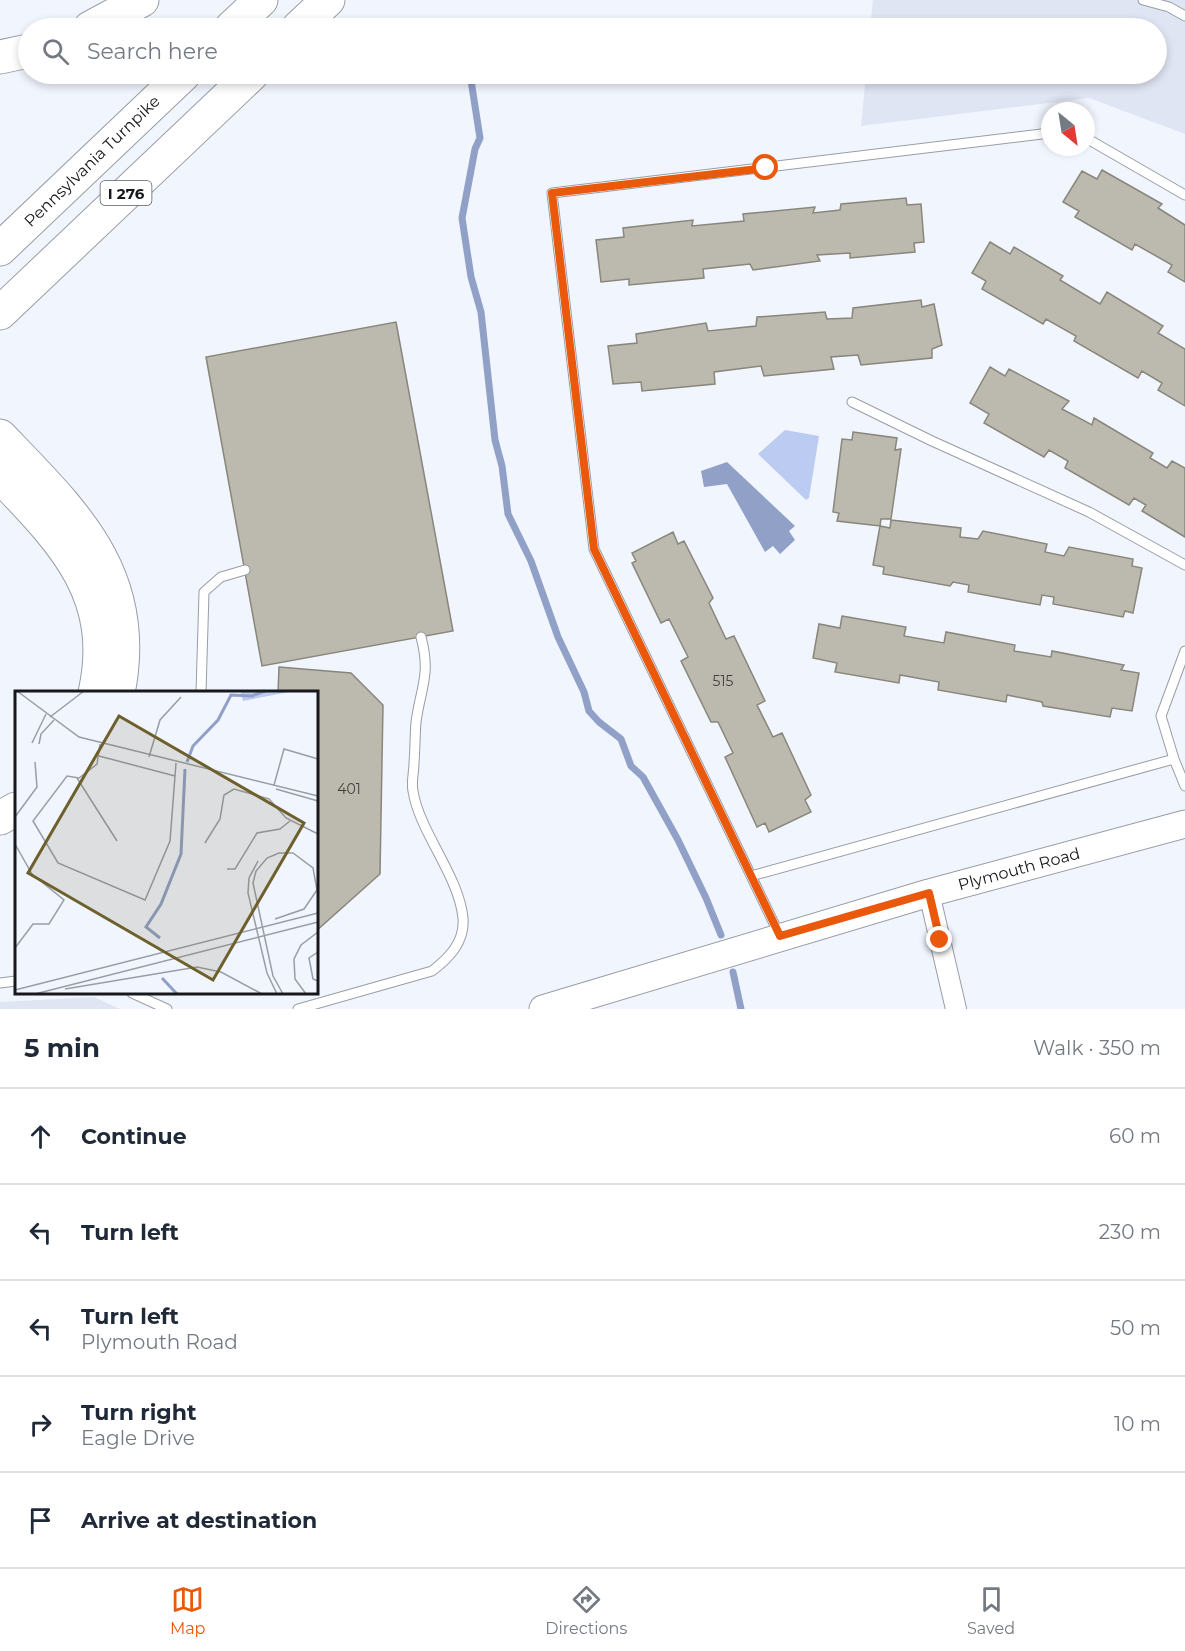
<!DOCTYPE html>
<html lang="en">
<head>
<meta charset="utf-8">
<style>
	body { margin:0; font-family:Montserrat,sans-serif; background:#f6f6f7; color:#1f2937 }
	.compass { position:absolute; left:1041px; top:102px; width:54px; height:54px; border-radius:50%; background:#fff; box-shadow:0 3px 9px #0003; rotate:150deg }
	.stop { position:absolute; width:18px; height:18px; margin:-14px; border:4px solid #ea580c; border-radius:50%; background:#fff }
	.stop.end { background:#ea580c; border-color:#fff; box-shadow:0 2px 6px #0008 }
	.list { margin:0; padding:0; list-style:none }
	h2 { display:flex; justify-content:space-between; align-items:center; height:78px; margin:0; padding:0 24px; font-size:26px }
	h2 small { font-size:20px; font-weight:400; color:#747a83 }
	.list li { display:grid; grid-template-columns:39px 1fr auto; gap:18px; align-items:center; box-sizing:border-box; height:96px; padding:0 24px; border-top:2px solid #e0e1e3 }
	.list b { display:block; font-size:22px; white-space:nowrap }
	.list p { margin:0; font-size:20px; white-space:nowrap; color:#747a83 }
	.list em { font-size:20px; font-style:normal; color:#747a83 }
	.icon { flex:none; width:33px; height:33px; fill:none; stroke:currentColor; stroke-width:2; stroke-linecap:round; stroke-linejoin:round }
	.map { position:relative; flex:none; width:1185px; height:1009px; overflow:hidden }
	.search { position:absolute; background:#fff; box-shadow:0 3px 9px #0003; left:18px; right:18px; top:18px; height:66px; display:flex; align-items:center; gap:15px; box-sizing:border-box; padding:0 21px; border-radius:33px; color:#747a83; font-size:22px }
	.sheet { height:558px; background:#fff }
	nav { display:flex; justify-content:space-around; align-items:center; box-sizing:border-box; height:84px; border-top:2px solid #e0e1e3; background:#fff; font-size:16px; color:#747a83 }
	nav a { display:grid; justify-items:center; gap:3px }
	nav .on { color:#ea580c }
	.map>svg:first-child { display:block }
	.built { fill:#e0e5f3 }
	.green { fill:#bbcbf2 }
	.water { fill:#90a0c7 }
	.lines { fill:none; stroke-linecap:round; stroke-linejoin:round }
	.stream { stroke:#90a0c7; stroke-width:7 }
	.building { fill:#bcb9ae; stroke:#89867c; stroke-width:1.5 }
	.lane-casing { stroke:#989da6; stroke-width:11 }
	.street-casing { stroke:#989da6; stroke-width:22 }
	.secondary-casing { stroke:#989da6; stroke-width:29 }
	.highway-casing { stroke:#989da6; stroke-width:35 }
	.lane { stroke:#fff; stroke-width:9 }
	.street { stroke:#fff; stroke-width:20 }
	.secondary { stroke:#fff; stroke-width:27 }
	.highway { stroke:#fff; stroke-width:33 }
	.route { stroke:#ea580c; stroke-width:8 }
	.labels { text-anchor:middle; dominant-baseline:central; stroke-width:5; stroke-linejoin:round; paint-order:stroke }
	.number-label { font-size:14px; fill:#404040 }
	.shield { fill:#fff; stroke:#5d5d60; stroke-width:1.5 }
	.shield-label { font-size:15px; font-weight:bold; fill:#17181c }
	.street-label { font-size:16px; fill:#17181c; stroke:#fff }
	.inset-river { fill:none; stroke:#90a0c7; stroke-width:3 }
	.inset-road { fill:none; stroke:#9a9da4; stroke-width:1.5 }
	.view { fill:#6d602d; fill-opacity:0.15; stroke:#6d602d; stroke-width:3 }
	.inset-edge { fill:none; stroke:#17181c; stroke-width:3 }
</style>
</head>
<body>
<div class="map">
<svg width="1185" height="1009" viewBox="0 0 1185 1009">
	<rect width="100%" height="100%" fill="#f1f5fe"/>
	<!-- built -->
	<path class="built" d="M 873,0 L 1185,0 L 1185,134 L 1089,98 L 861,126 L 866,74 L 1156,74 L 1156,28 L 870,28 Z
		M 94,997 L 120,1009 L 0,1009 L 0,1002 Z"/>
	<!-- green -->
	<path class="green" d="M 785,430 L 819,436 L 809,498 L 806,500 L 758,454 Z"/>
	<!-- water -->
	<path class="water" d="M 727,462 L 795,526 L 789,531 L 795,540 L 780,554 L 773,546 L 765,552 L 727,484 L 704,487 L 701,471 Z"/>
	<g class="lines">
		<!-- stream -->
		<path class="stream" d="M 470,74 L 480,138 L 475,149 L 462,218 L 471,277 L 481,312 L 495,440 L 502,466 L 508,514 L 531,561 L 558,637 L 584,692 L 589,711 L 599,722 L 621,739 L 631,766 L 643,777 L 678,840 L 706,898 L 721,935
			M 733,972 L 741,1009"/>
	</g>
	<!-- building -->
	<path class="building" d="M 1102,170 L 1162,204 L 1158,208 L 1185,225 L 1185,282 L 1168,272 L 1172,265 L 1135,244 L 1132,250 L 1075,217 L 1079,211 L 1063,202 L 1082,171 L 1097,179 Z
		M 906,198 L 907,205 L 921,204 L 924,242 L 914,243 L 915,252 L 850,258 L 850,253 L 817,255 L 820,261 L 753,270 L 750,264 L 703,269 L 704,278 L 629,285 L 629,279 L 601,282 L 596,240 L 624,237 L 623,228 L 693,220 L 692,226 L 744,221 L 743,214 L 815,207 L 813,213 L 840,210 L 841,204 Z
		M 990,242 L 1010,254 L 1014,247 L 1063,276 L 1060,280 L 1100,304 L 1107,292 L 1163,326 L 1158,333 L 1185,349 L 1185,406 L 1158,390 L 1162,383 L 1142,371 L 1138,378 L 1074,341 L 1076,336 L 1046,319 L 1043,324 L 982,289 L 986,281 L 972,273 Z
		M 921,300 L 922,307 L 934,304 L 942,345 L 932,349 L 932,358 L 861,365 L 858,355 L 831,357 L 834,369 L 764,376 L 761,366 L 714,372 L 715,384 L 642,391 L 641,382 L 613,384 L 608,346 L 637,343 L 636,334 L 706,323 L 708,331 L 756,326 L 757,317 L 825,312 L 827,319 L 852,318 L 853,308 Z
		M 396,322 L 453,631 L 262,666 L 206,357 Z
		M 990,367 L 1005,376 L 1009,369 L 1069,401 L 1062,409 L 1092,425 L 1094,418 L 1153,453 L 1150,458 L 1167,468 L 1172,461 L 1185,468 L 1185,537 L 1142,511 L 1146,505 L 1134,498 L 1129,505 L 1065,468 L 1068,461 L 1049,450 L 1044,457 L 984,423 L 989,414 L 970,403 Z
		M 853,432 L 897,438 L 895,450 L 901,449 L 891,519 L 881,519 L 880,526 L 837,521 L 839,513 L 833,512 L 842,439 L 852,440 Z
		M 891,520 L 961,528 L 960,537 L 978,539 L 983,531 L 1047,544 L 1045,552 L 1064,556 L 1069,547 L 1133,559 L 1132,566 L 1142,568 L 1133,613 L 1125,611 L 1123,617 L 1053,604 L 1054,597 L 1042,595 L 1040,605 L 968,592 L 969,585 L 953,582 L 950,586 L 883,574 L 884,567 L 873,565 L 880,526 L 890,528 Z
		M 673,532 L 678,544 L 684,541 L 713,598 L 709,603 L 726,639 L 734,636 L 765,701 L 757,705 L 773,737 L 782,733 L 811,795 L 805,800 L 811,812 L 769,832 L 765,823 L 757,827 L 725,757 L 733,753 L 718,722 L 711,722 L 681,661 L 688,657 L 669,619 L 661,623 L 632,563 L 636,561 L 632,553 Z
		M 842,616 L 906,627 L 904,636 L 944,643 L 946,632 L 1015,645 L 1014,651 L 1051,657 L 1052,651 L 1124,665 L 1121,670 L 1139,673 L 1132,711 L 1112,708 L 1110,717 L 1043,706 L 1042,702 L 1007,695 L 1006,702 L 938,690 L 939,682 L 900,675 L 899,683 L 835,672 L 837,663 L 813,658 L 819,624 L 840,628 Z
		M 279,667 L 351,673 L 383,705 L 380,874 L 316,931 L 316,693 L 278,693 Z"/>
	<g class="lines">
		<!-- lane casing -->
		<g class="lane-casing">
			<path id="lane" d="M 1143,0 L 1169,7 L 1185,16
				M 1086,138 L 1185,195
				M 852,402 L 932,441 L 1089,512 L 1185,565
				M 1185,651 L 1161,716 L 1174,759 L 1185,786
				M 201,693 L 204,592 L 221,577 L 245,570
				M 751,876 L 1174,759
				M 779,934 L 594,549 L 552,193 L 1050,133
				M 0,983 L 16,981
				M 132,993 L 167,1009
				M 298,1009 L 432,971 C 449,958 465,942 463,918 C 459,876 419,831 413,791 C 411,782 414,772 414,763 C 415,750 415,735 416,722 C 421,686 431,675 421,637"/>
		</g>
		<!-- street casing -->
		<g class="street-casing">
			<path id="street" d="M 929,893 L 956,1009"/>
		</g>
		<!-- secondary casing -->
		<g class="secondary-casing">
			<path id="secondary" d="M 543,1009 L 929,893 L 1185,824"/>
		</g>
		<!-- highway casing -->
		<g class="highway-casing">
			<path id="highway" d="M 90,28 L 142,0
				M 231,28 L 261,0
				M 298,28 L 328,0
				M 0,57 L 28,51
				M 0,249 L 184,74
				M 0,313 L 252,74
				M 0,436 C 74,513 142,575 118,693
				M 0,476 C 62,541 117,594 95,693
				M 0,818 L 16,809"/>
		</g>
		<!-- lane -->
		<use href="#lane" class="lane"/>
		<!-- street -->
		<use href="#street" class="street"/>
		<!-- secondary -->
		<use href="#secondary" class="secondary"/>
		<!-- highway -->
		<use href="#highway" class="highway"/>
	</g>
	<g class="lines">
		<!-- route -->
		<path class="route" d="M 766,168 L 552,193 L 594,549 L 780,936 L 929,893 L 940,940"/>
	</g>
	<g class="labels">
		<!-- number labels -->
		<g class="number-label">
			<text x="723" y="681">515</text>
			<text x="349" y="789">401</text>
		</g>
		<!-- shield labels -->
		<rect class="shield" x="100.5" y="181" width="51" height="24" rx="4.5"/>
		<g class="shield-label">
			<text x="126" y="193">I 276</text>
		</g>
		<!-- street labels -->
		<g class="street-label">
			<text transform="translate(92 161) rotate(-44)">Pennsylvania Turnpike</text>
			<text transform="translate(1019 869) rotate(-15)">Plymouth Road</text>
		</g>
	</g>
	<!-- overview -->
	<g transform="translate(15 691)">
		<rect width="303" height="303" fill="#f1f5fe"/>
		<path d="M 225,0 L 279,0 L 228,10 Z" fill="#bbcbf2"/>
		<path class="inset-river" d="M 172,71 L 178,55 L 203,29 L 216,4 L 237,5 L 250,0M 145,247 L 131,236 L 146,213 L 166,163 L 170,78M 147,287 L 162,303"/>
		<path class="inset-road" d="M 2,0 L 64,46 L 303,105M 35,26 L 69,0M 17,52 L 31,23M 24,53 L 26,43 L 39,29M 85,53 L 82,73 L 64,87 L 52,85 L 18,130 L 43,172 L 130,209 L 155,150 L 161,72M 84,65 L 160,85M 134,66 L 145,29 L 166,6M 62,87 L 102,150M 259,94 L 269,58 L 303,68M 261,98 L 303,110M 0,126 L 22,96 L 20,71M 190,152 L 205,128 L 209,104 L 219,98 L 254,108 L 271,127 L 303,143M 0,153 L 17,183 L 49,209 L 34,233 L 18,233 L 0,257M 243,170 L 234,187 L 233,202 L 252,282 L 262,303M 212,178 L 220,178 L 242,142 L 265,138 L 275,130M 260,228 L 289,218 L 302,199 L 298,177 L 278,162 L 264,162 L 252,167 L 241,180 L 238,192 L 258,285 L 268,303M 303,261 L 294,267 L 298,288 L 303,290M 50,298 L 182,276 L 206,281 L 247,303M 0,299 L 303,222M 20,303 L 303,231M 291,303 L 280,288 L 279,268 L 286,254 L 303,241"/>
		<path class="view" d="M 104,25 L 289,132 L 198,289 L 13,182 Z"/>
		<rect width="303" height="303" class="inset-edge"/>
	</g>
</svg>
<svg class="compass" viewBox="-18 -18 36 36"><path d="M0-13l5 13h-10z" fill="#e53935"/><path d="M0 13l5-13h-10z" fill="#747a83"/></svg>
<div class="stop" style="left:766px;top:168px"></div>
<div class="stop end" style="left:940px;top:940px"></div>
<div class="search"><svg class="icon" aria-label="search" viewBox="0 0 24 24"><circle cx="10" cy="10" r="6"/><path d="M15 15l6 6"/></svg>Search here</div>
</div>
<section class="sheet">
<h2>5 min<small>Walk · 350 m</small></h2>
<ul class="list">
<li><svg class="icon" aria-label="ahead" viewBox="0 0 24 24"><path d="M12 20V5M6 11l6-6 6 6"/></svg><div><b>Continue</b></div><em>60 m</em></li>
<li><svg class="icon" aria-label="left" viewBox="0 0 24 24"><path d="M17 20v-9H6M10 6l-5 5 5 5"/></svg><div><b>Turn left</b></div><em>230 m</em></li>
<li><svg class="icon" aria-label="left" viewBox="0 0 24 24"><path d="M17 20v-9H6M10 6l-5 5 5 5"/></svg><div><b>Turn left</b><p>Plymouth Road</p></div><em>50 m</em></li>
<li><svg class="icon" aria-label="right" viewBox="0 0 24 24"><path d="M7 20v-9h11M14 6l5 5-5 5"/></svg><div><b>Turn right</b><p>Eagle Drive</p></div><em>10 m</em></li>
<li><svg class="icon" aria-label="arrive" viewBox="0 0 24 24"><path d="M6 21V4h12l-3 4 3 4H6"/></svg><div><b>Arrive at destination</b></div></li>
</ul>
</section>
<nav>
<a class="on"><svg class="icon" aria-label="map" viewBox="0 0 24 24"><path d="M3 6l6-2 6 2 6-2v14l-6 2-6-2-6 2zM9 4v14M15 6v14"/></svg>Map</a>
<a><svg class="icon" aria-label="directions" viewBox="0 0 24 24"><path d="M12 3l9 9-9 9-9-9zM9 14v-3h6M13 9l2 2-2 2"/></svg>Directions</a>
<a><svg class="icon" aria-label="saved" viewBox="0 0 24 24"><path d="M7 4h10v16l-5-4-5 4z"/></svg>Saved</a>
</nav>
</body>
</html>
